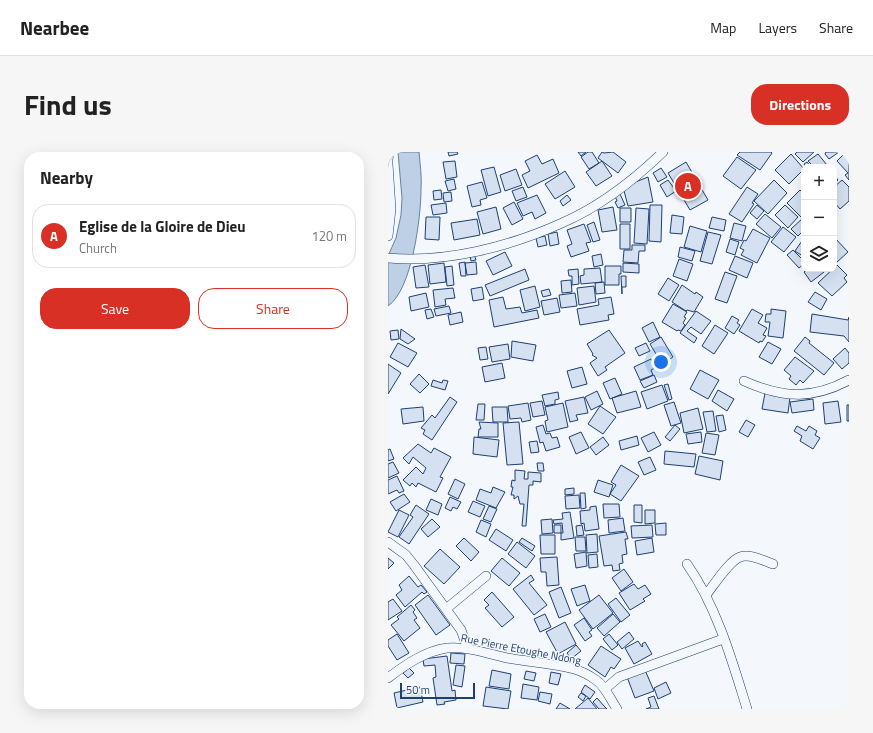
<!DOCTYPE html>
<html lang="en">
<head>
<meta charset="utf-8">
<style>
	body { margin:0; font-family:"Titillium Web",sans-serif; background:#f6f6f6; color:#222 }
	.controls { position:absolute; right:12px; top:12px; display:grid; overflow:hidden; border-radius:8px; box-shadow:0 4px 16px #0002 }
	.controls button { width:36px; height:36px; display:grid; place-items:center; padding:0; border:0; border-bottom:1px solid #e0e0e0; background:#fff; color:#222; font:20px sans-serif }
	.scale { position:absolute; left:12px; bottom:10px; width:75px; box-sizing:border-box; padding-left:4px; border:2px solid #1d3f73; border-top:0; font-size:11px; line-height:14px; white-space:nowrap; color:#1d3f73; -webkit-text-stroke:3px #f4f7fb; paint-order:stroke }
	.you { position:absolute; left:273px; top:210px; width:14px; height:14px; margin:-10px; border:3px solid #fff; border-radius:50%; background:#1a73e8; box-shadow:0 0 0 6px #1a73e833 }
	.badge { display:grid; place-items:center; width:26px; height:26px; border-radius:50%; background:#d93025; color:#fff; font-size:13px; font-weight:700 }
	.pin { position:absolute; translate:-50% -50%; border:2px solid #fff; box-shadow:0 1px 4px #0006 }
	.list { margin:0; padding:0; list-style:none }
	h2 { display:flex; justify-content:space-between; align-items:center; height:52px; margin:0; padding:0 16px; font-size:17px }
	h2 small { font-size:13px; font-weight:400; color:#767676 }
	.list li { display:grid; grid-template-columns:26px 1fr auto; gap:12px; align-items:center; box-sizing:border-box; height:64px; margin:0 8px 8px; padding:0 8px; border:1px solid #e0e0e0; border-radius:16px }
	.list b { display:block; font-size:15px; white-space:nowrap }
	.list p { margin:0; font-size:13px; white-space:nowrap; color:#767676 }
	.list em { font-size:13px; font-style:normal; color:#767676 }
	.actions { display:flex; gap:8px; padding:12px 16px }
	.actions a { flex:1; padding:9px 0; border:1px solid #d93025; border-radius:16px; text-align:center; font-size:14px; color:#d93025 }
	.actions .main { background:#d93025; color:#fff }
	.icon { flex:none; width:22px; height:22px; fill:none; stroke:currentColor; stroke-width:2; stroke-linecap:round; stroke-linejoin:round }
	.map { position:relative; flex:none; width:461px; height:557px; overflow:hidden; border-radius:16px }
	header { display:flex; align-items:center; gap:24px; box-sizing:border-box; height:56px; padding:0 20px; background:#fff; border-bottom:1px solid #e0e0e0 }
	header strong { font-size:19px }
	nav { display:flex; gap:22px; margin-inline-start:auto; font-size:14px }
	.intro { display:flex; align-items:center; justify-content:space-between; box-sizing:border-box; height:96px; padding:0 24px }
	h1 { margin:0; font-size:28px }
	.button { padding:10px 18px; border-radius:16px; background:#d93025; color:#fff; font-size:14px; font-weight:700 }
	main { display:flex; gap:24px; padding:0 24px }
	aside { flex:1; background:#fff; border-radius:16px; box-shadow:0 4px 16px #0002 }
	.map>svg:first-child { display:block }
	.water { fill:#bed0e5; stroke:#687fa3 }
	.building { fill:#d5e0f0; stroke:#1d3f73 }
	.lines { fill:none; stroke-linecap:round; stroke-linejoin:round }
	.street-casing { stroke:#1d3f73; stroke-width:10 }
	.street { stroke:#f4f7fb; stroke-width:9 }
	.labels { text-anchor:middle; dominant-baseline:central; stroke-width:3; stroke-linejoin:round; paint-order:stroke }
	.street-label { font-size:11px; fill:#1d3f73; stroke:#f4f7fb }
</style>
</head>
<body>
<header>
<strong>Nearbee</strong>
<nav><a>Map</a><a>Layers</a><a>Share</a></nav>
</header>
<div class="intro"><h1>Find us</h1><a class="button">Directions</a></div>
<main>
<aside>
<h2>Nearby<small></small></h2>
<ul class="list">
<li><span class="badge">A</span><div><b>Eglise de la Gloire de Dieu</b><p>Church</p></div><em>120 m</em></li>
</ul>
<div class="actions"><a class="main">Save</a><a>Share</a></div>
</aside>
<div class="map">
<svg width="461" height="557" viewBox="0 0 461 557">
	<rect width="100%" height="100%" fill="#f4f7fb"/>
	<!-- water -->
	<path class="water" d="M 10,0 L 31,0 C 32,12 34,25 33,37 C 33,65 24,138 0,154 L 0,104 L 8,86 L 13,63 L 14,46 Z"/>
	<!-- building -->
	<path class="building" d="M 60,0 L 69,0 L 70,2 L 61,4 Z
		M 190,0 L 198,0 L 193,4 Z
		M 200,0 L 204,0 L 211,11 L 201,17 L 193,5 Z
		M 214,0 L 216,1 L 225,0 L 238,10 L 230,21 L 210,6 Z
		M 352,0 L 383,0 L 384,1 L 372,18 L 349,3 Z
		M 409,0 L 426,0 L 415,10 L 407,2 Z
		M 438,0 L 451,0 L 441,7 L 437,2 Z
		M 458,0 L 461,0 L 461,28 L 457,23 L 460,21 L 449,9 Z
		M 403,2 L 416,17 L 401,32 L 387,18 Z
		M 430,2 L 439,13 L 436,15 L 426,15 L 420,9 Z
		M 149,3 L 154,12 L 165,7 L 171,21 L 140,36 L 134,23 L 142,19 L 137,9 Z
		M 349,5 L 368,18 L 353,37 L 335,24 Z
		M 67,9 L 69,25 L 58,27 L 55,10 Z
		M 214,9 L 224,24 L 208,34 L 198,20 Z
		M 298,10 L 320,48 L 302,58 L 280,21 Z
		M 419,10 L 423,15 L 418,15 L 416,12 Z
		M 106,15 L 113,40 L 100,44 L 93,18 Z
		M 273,16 L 279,25 L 270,30 L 265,21 Z
		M 128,17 L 134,33 L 117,39 L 112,23 Z
		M 177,19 L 187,35 L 167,47 L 157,32 Z
		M 446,23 L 450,28 L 446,32 Z
		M 260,25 L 265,50 L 240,54 L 235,35 Z
		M 66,27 L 68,37 L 60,39 L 57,29 Z
		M 280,28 L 288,39 L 279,45 L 272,33 Z
		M 386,28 L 399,41 L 380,62 L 366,49 Z
		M 454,28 L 461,35 L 461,49 L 452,57 L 446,50 L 446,35 Z
		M 94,30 L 99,46 L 92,48 L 93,53 L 84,55 L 79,34 Z
		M 135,35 L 139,45 L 128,49 L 124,39 Z
		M 359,35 L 370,42 L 364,51 L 366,52 L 354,70 L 341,62 Z
		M 53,38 L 54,47 L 46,48 L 45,39 Z
		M 412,38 L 416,42 L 416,63 L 413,65 L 399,51 Z
		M 63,40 L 64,49 L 56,50 L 55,41 Z
		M 232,42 L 237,53 L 230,56 L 227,50 L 229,49 L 227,44 Z
		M 149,43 L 158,61 L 147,67 L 144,60 L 135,64 L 129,51 Z
		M 179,43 L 183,48 L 175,54 L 172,49 Z
		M 126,50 L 135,67 L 124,73 L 115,56 Z
		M 58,51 L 59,61 L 45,63 L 43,53 Z
		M 262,53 L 274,53 L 273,90 L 261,89 Z
		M 369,53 L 376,59 L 369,67 L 362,61 Z
		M 397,53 L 410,65 L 400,76 L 387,63 Z
		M 108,55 L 113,77 L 95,82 L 89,60 Z
		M 225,55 L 229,78 L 214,80 L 210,58 Z
		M 232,56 L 243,56 L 243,70 L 232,70 Z
		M 248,56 L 261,57 L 259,92 L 246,91 Z
		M 377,62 L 393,75 L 384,86 L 368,72 Z
		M 284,63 L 296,65 L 294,82 L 282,81 Z
		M 38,65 L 52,65 L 51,88 L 37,87 Z
		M 324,65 L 338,68 L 336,79 L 321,76 Z
		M 415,66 L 416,78 L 410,84 L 403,77 Z
		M 89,67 L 92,83 L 66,88 L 63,71 Z
		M 206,70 L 212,88 L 205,90 L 199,73 Z
		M 346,71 L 358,74 L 354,89 L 342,86 Z
		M 196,72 L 203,90 L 198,91 L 201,99 L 183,105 L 179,94 L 184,92 L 179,78 Z
		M 232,72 L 242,72 L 242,97 L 232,97 Z
		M 302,74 L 319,79 L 313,100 L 296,95 Z
		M 395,75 L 408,85 L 396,100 L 383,90 Z
		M 365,77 L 382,86 L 369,111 L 353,103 L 356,98 L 352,96 L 356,88 L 358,89 Z
		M 169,80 L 171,92 L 162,94 L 160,82 Z
		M 320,80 L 333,83 L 324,112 L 312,109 Z
		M 157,84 L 159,93 L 150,95 L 148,86 Z
		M 446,85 L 460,100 L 448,111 L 446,110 Z
		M 416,86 L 416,105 L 407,99 Z
		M 342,87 L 351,90 L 347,103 L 338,100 Z
		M 244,93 L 257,93 L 257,99 L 251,99 L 250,111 L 235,110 L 236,98 L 244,98 Z
		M 292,95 L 307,99 L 304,109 L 290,105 Z
		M 405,98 L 416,109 L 416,112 L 411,116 L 399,103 Z
		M 117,100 L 124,114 L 105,123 L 98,109 Z
		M 86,102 L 88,108 L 83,109 L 82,103 Z
		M 213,102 L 215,113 L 206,115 L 204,104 Z
		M 347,104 L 365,111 L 359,126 L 341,118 Z
		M 291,107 L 305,112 L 299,129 L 285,124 Z
		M 77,110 L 78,124 L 73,124 L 71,111 Z
		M 88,110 L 89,122 L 79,123 L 77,111 Z
		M 56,111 L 58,130 L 42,132 L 40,113 Z
		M 235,111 L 251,112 L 251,121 L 235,120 Z
		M 37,113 L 41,135 L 28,136 L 25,115 Z
		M 449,113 L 459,123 L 456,126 L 459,130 L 444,144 L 430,131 Z
		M 64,114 L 66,133 L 59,134 L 57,115 Z
		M 217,114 L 233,114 L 233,122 L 231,122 L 231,133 L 217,133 Z
		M 212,116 L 214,130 L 193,132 L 192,124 L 196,123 L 196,117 Z
		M 137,117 L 141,128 L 102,144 L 97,133 Z
		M 190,117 L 191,132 L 184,133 L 184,124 L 181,124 L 180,118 Z
		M 420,117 L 433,117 L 436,120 L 423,130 L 416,120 Z
		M 337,120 L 349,124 L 339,151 L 327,147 Z
		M 233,124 L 238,124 L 238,135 L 234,135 L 234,142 Z
		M 280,126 L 291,133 L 281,149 L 270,142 Z
		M 183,128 L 184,140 L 174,141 L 173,129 Z
		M 216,130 L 217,141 L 208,142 L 207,131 Z
		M 294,133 L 307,142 L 308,140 L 315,145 L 306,160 L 299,158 L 298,159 L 284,150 Z
		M 147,134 L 152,155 L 137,159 L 132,138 Z
		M 206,134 L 208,150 L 191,153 L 189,136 Z
		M 94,135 L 96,147 L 85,149 L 83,137 Z
		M 65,136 L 67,146 L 57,147 L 58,153 L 47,155 L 45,138 Z
		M 161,137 L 163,143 L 155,145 L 153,139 Z
		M 427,140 L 439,147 L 433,158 L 420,150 Z
		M 38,141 L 41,155 L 23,159 L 21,145 Z
		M 187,141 L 189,154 L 173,156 L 171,143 Z
		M 115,145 L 118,157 L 132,155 L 134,161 L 149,158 L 151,166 L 106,175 L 101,148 Z
		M 223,145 L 226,162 L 220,163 L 221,168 L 192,173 L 189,157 L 211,153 L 210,147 Z
		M 169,146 L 172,160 L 156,163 L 153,149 Z
		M 285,152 L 299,160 L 296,165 L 298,166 L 295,171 L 297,173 L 293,179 L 290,178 L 289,179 L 274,170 Z
		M 61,154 L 63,161 L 48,164 L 46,157 Z
		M 43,157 L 46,165 L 39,167 L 37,158 Z
		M 364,157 L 375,163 L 370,171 L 379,176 L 375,183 L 378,184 L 374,190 L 372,189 L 371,191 L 351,179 Z
		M 383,157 L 398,159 L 395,186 L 380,184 L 382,170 L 377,170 L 378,162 L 383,162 Z
		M 308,159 L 323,169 L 313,182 L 303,175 L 299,179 L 309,186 L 306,191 L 292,181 Z
		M 73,160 L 75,170 L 62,173 L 60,163 Z
		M 424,162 L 460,168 L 461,165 L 461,190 L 456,184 L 422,180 Z
		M 344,164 L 351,168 L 349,171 L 352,173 L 346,182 L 337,176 Z
		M 265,170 L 272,185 L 261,190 L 254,176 Z
		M 327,173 L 340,181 L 326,202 L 314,194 Z
		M 13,177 L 27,187 L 20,192 L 12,187 Z
		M 10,178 L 11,187 L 3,188 L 2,179 Z
		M 221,178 L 237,201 L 217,215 L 219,218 L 210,224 L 202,211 L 209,206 L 204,203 L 205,202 L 199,192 Z
		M 273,185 L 285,205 L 274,212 L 262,192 Z
		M 417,185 L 422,189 L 421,191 L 446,211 L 436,223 L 406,199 Z
		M 124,189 L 148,193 L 145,209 L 123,205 Z
		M 380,190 L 393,197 L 384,212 L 371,205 Z
		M 10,191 L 29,201 L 20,215 L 2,205 Z
		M 258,191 L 262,199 L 251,204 L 247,196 Z
		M 120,192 L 122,207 L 104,210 L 101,195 Z
		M 98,195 L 100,207 L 92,208 L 90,196 Z
		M 457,196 L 461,201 L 461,211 L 454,217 L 445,207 Z
		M 407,205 L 426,219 L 415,231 L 412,228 L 408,233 L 401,227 L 403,224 L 396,218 Z
		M 263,207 L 267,216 L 263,218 L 265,223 L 252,228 L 246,215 Z
		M 114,211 L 117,226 L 97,230 L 94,215 Z
		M 0,212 L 13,221 L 0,242 Z
		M 194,215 L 199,232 L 184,236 L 179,219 Z
		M 312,218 L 331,228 L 320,247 L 302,237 Z
		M 31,222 L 41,232 L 32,241 L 22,232 Z
		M 266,223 L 269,230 L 256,236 L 252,229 Z
		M 227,226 L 234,242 L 222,247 L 215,231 Z
		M 45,228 L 54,231 L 55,228 L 60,229 L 57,238 L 43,234 Z
		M 280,232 L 284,247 L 281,248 L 276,233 Z
		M 274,233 L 280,249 L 259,257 L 253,240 Z
		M 330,238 L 346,247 L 339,259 L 324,249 Z
		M 209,239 L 215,252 L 203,258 L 197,245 Z
		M 248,239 L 253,255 L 229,261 L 224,246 Z
		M 170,240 L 171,247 L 167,248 L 167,252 L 157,254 L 154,243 Z
		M 377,241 L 402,245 L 400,261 L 374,257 Z
		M 62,245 L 69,250 L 44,288 L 35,282 L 37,278 L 33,276 L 44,263 L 47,266 Z
		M 196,245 L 200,261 L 188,263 L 190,268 L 182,270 L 177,249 Z
		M 425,247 L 426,258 L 404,261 L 402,250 Z
		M 154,249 L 157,263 L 145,265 L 142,251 Z
		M 450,249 L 453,270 L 437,272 L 435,251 Z
		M 286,250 L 293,271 L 283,274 L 276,253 Z
		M 140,251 L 143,268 L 134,270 L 133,266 L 122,267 L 120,254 Z
		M 175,251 L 180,275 L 159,280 L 157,269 L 160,268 L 157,255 Z
		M 90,252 L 97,252 L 96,268 L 88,268 Z
		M 459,253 L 461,253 L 461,269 L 459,269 Z
		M 212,254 L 228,265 L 215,282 L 200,272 Z
		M 35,255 L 36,269 L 15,272 L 13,257 Z
		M 104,255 L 119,255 L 120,270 L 105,270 Z
		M 310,256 L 315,277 L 296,281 L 292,261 Z
		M 325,259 L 328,279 L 319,280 L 315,260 Z
		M 335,263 L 338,278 L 331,280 L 328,264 Z
		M 358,268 L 367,273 L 360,285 L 351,280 Z
		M 91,270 L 110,271 L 110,285 L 90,285 L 91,277 L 93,277 Z
		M 131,270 L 135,312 L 119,313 L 115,271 Z
		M 155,273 L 158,282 L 162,281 L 164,286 L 169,285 L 172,295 L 158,299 L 155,290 L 152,291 L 148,275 Z
		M 287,273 L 292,277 L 282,289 L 277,285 Z
		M 409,274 L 418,279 L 421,274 L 429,279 L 427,283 L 432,286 L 425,297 L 412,289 L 414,284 L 406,279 Z
		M 193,280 L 201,296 L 188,302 L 181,285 Z
		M 266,280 L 273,293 L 260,300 L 253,286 Z
		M 313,280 L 314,290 L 300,292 L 298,282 Z
		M 318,281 L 331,283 L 327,303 L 314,301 Z
		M 249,284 L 251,293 L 233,298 L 231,289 Z
		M 86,285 L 111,288 L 109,305 L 85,302 Z
		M 215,285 L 221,293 L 208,303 L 202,295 Z
		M 149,289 L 151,300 L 143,301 L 141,290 Z
		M 30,292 L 43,301 L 46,296 L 63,305 L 52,325 L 55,326 L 48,340 L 30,331 L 28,335 L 24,331 L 22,334 L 15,328 L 28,315 L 35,322 L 38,316 L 25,305 L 21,312 L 15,306 Z
		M 2,297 L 6,307 L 0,309 L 0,298 Z
		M 277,299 L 308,302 L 306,315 L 276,312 Z
		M 311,304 L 335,309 L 332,328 L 307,322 Z
		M 262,305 L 268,318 L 256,323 L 250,310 Z
		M 5,310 L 11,321 L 0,326 L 0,312 Z
		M 149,311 L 155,311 L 156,319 L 150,319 Z
		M 233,313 L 251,324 L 233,349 L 222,342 L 228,333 L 223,330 Z
		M 127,318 L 137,319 L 136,327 L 140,327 L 140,320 L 153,321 L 153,330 L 145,329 L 145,333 L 141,333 L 138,374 L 134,374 L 136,352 L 132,352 L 130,344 L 126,347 L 126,343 L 123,343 L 125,335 L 123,335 L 124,328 L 127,329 Z
		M 9,324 L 16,339 L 11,341 L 9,338 L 0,342 L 0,328 Z
		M 67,327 L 77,332 L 70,347 L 60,342 Z
		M 210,328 L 225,333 L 221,345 L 206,340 Z
		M 105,335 L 117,340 L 108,356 L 88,348 L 92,337 L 103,341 Z
		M 186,336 L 186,342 L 177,343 L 177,337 Z
		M 192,341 L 197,341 L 198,356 L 193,357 Z
		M 16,342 L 22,350 L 8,359 L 2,350 Z
		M 191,343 L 192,356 L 178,357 L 177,344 Z
		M 62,345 L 73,350 L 69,357 L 65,355 L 63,359 L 57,356 Z
		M 43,347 L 54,352 L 50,363 L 38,358 Z
		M 85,349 L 97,354 L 92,365 L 80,360 Z
		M 215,352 L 231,352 L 232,365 L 216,366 Z
		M 28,353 L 41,362 L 21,392 L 11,385 L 25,365 L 22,363 Z
		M 246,353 L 254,353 L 254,371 L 246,370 Z
		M 101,354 L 109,357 L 103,370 L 95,367 Z
		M 208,354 L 211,377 L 197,379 L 196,371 L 193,372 L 192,359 L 202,358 L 202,355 Z
		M 11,358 L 21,363 L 10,385 L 0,380 Z
		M 257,358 L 267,358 L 267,371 L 257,372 Z
		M 182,360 L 186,386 L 173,388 L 173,381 L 175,381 L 174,371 L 166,372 L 165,368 L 175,367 L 174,361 Z
		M 235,366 L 237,379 L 221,381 L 220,368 Z
		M 44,367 L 52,375 L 40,385 L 33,377 Z
		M 164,367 L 165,381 L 154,382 L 153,368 Z
		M 93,368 L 103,372 L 98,385 L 88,380 Z
		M 278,371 L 278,383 L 268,383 L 267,372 Z
		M 166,373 L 173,373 L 173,381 L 166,381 Z
		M 194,373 L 196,383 L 189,384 L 188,374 Z
		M 264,373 L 265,385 L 244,386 L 243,374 Z
		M 108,377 L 125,388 L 118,399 L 101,388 Z
		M 238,380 L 240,387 L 237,387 L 239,402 L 234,403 L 235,411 L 231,412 L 232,418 L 225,419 L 224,413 L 216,414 L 211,384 Z
		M 209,382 L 210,400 L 199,401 L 198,383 Z
		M 152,383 L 167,383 L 167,402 L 153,402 Z
		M 187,385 L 197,385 L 198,399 L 188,399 Z
		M 76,386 L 91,400 L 83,409 L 68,394 Z
		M 134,386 L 147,394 L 144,399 L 131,390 Z
		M 264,386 L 266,400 L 249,403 L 247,389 Z
		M 129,390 L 147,404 L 138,416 L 120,402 Z
		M 52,397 L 72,415 L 56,432 L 36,414 Z
		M 198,400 L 199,414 L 188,416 L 186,402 Z
		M 209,402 L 210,415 L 201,416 L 200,403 Z
		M 169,405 L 171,433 L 159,434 L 158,420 L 153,420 L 152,406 Z
		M 0,406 L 6,411 L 0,417 Z
		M 114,406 L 132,421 L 121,434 L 103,419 Z
		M 236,417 L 245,430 L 233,439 L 224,426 Z
		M 143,423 L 146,428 L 141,431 L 159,453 L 146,463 L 125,437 Z
		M 21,424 L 30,435 L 33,433 L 39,440 L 36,442 L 34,440 L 17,455 L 8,443 L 14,438 L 11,433 Z
		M 246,432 L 250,437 L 257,433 L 263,442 L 255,447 L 257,449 L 242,458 L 231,441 Z
		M 197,433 L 202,449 L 189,454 L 183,437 Z
		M 173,435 L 183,461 L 171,466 L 161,440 Z
		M 104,440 L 126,465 L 114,475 L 97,456 L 101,453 L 96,448 Z
		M 40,443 L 62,473 L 48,483 L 27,453 Z
		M 211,443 L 225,461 L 205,477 L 191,458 Z
		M 228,446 L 242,463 L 233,470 L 220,452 Z
		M 5,447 L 14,459 L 0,468 L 0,450 Z
		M 23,453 L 27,458 L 25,460 L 29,466 L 26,468 L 32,476 L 16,489 L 3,473 L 11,467 L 9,465 Z
		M 157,462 L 163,475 L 152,480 L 146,467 Z
		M 225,462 L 232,470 L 216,484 L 209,476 Z
		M 196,466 L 204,478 L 201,480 L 204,484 L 197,489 L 186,473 Z
		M 177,470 L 188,492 L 170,502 L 158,480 Z
		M 241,480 L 246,487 L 234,497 L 229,490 Z
		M 9,482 L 21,501 L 9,508 L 0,494 L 0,488 Z
		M 221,482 L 230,493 L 224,498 L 215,487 Z
		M 250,489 L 254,495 L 255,494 L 254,492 L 257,490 L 264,502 L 246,512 L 237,496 Z
		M 188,493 L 193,499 L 183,507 L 179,501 Z
		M 213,494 L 233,507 L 226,517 L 223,515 L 217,525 L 200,513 Z
		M 63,501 L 77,502 L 76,512 L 62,511 Z
		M 59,504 L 64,539 L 67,538 L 68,548 L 56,550 L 57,552 L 49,553 L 45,526 L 48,525 L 47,513 L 36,514 L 35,507 Z
		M 68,513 L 77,514 L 74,535 L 65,533 Z
		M 21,516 L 26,521 L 20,526 L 15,521 Z
		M 104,518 L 123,522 L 121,537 L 101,534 Z
		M 257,518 L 266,539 L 247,546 L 239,525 Z
		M 138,519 L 148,521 L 146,529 L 136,527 Z
		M 163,520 L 173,522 L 170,533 L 161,531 Z
		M 278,530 L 283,541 L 270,547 L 266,536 Z
		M 135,532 L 151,535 L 149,548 L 133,546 Z
		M 197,533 L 207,540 L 202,547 L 193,540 Z
		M 32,535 L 35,550 L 9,556 L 6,541 Z
		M 98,535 L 123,539 L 120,557 L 95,554 Z
		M 152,540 L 164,542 L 162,552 L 150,549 Z
		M 193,541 L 198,544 L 195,549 L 190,545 Z
		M 266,544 L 271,557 L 258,557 L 263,555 L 260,546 Z
		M 200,546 L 209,557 L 187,557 Z
		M 209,546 L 216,554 L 219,557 L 211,557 L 205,550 Z
		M 172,551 L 182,557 L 168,557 Z"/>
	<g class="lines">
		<!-- street casing -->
		<g class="street-casing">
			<path id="street" d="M 0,8 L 1,0
				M 0,12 L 3,57 L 0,84
				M 0,106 C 58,111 121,95 174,71 C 211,55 246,28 275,0
				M 356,229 C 394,246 424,248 461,228
				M 0,390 L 18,403 L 26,413 L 73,478 L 80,497
				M 299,412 C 329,455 344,508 359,557
				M 318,443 C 326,433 341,409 352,405 C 362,401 376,409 385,412
				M 58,457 L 98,424
				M 0,526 C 17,513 37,499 59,496 C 80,494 100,502 119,506 C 141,510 164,511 186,517 C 193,519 201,523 208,528 C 218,535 222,547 229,557
				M 217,537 L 231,525 L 335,487"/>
		</g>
		<!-- street -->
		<use href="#street" class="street"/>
	</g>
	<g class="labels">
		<!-- street labels -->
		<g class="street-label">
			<text transform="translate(133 497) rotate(11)">Rue Pierre Etoughe Ndong</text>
		</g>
	</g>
</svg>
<div class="controls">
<button>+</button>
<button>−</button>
<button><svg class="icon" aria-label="layers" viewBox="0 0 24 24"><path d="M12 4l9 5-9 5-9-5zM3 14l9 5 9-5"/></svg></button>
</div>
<div class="scale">50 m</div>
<div class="you"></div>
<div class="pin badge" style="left:300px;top:34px">A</div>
</div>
</main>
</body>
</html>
